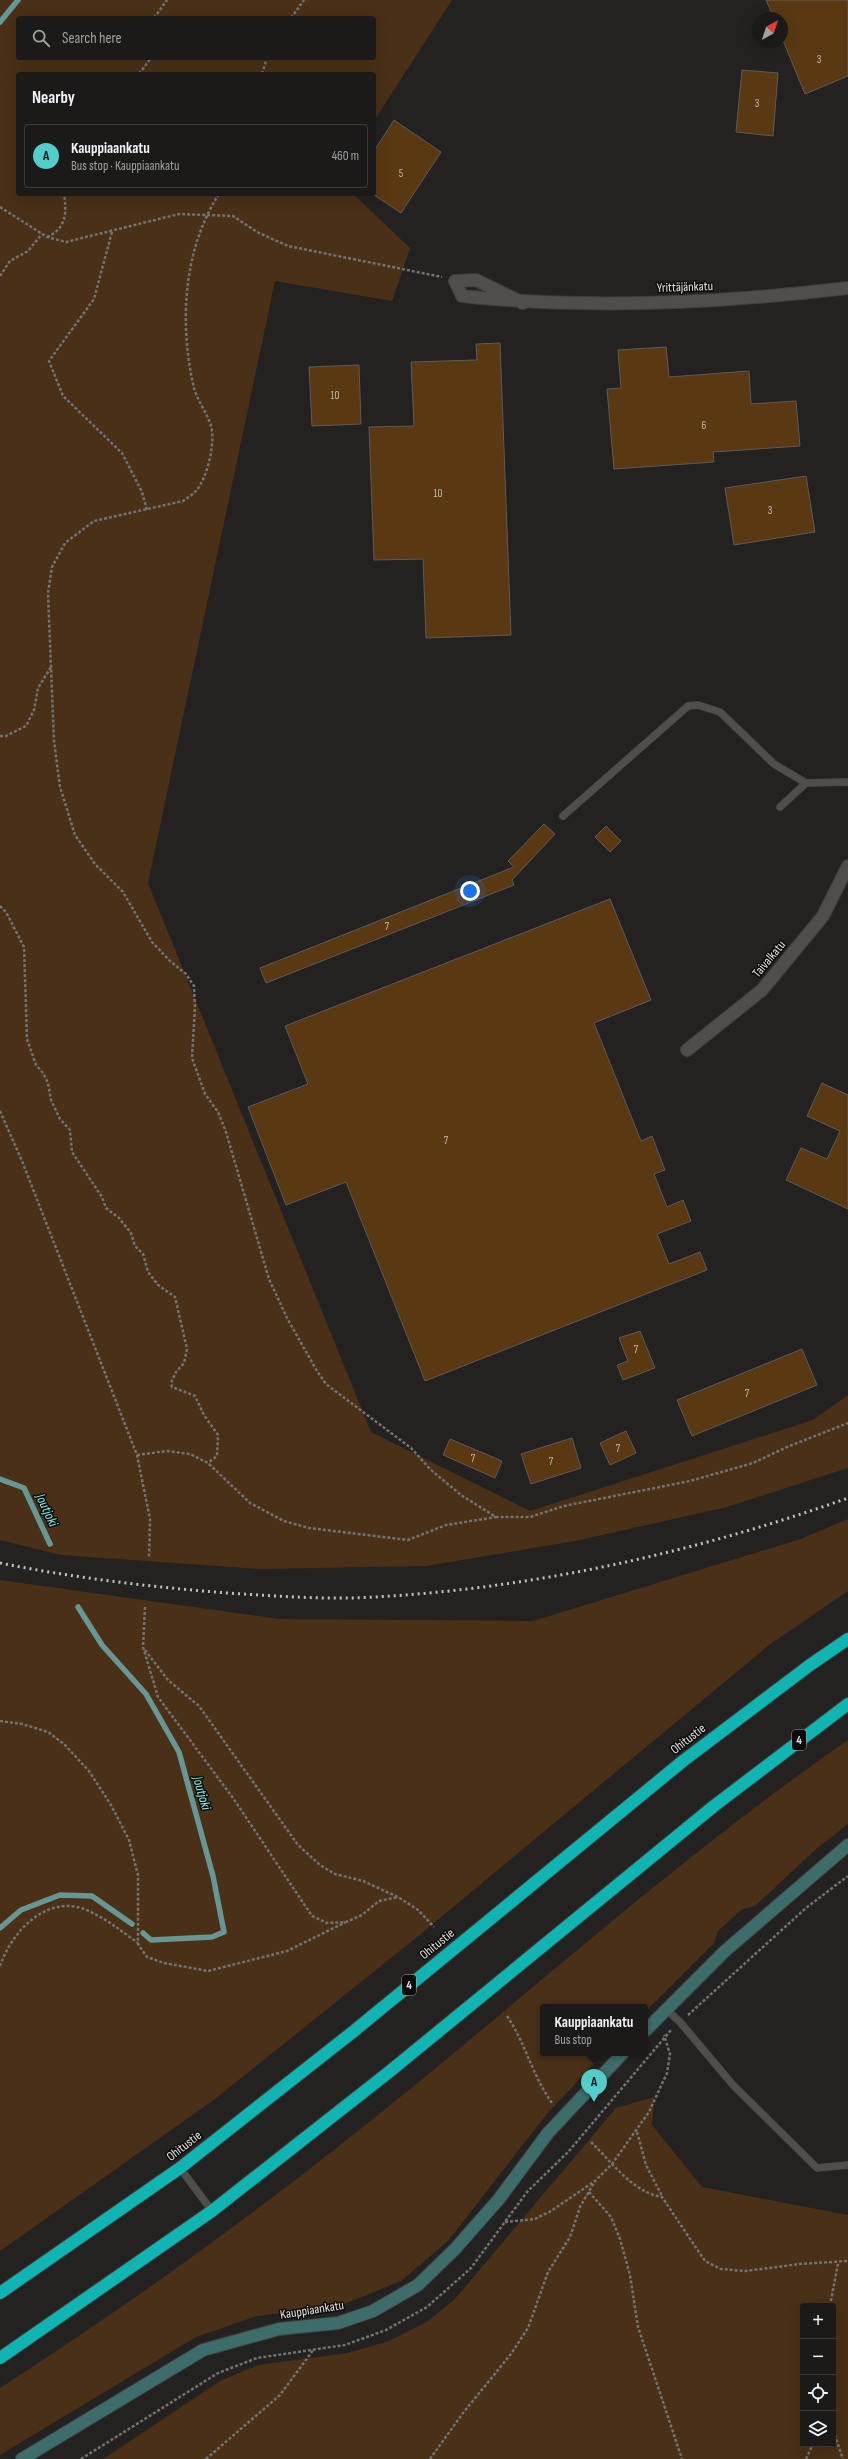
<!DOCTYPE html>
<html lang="en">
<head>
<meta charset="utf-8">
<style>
	body { margin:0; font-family:"Sofia Sans Condensed",sans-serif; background:#242322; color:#f1f3f6 }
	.controls { position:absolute; right:12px; bottom:12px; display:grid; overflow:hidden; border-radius:4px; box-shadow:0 4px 16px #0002 }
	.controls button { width:36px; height:36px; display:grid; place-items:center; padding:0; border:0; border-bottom:1px solid #393838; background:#1b1a19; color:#f1f3f6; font:20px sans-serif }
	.compass { position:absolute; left:752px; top:12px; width:36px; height:36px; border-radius:50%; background:#1b1a19; box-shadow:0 4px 16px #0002; rotate:39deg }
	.you { position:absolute; left:470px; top:891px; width:14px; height:14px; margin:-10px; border:3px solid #fff; border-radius:50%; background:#1a73e8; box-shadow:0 0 0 6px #1a73e833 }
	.badge { display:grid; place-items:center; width:26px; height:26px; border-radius:50%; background:#53cdca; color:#111; font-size:13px; font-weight:700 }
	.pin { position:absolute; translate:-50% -33px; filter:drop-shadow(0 1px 2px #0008) }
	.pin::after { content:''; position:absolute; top:21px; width:14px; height:12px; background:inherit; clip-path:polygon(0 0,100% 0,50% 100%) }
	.popup { position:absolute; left:540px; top:2004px; width:108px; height:52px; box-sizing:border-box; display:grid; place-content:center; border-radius:4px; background:#1b1a19; filter:drop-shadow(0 1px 3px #0005); font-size:13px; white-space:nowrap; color:#a0a1a2 }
	.popup b { font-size:15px; color:#f1f3f6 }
	.popup::after { content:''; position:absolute; left:50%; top:100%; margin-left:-8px; border:8px solid transparent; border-top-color:#1b1a19 }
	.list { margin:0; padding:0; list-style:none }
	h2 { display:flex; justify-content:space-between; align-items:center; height:52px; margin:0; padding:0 16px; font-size:17px }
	h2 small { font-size:13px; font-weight:400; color:#a0a1a2 }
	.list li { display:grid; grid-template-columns:26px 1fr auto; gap:12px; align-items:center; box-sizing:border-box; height:64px; margin:0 8px 8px; padding:0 8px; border:1px solid #393838; border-radius:4px }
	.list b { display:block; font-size:15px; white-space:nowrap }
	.list p { margin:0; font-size:13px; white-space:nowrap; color:#a0a1a2 }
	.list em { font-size:13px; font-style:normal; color:#a0a1a2 }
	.icon { flex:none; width:22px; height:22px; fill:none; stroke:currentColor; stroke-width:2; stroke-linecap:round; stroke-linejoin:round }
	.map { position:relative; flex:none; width:848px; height:2459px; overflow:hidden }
	.search { position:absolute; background:#1b1a19; box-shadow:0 4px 16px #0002; left:16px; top:16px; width:360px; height:44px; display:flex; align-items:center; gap:10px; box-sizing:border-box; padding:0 14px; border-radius:4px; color:#a0a1a2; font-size:15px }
	.panel { position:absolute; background:#1b1a19; box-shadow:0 4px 16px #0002; left:16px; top:72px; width:360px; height:124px; border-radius:4px }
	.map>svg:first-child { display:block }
	.green { fill:#493017; fill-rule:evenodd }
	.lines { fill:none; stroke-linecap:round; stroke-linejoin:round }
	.stream { stroke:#669795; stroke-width:5.5 }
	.building { fill:#593812; stroke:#5d5b59 }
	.lane-casing { stroke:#403f3d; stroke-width:8 }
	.street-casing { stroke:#403f3d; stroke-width:14 }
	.secondary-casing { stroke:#403f3d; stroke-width:14 }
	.highway-casing { stroke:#403f3d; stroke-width:14 }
	.path { stroke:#737270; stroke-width:2.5; stroke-dasharray:3 2; stroke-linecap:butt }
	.lane { stroke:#504e4c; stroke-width:7 }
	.street { stroke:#504e4c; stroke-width:12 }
	.secondary { stroke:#3d6d6b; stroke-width:12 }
	.highway { stroke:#10b5b3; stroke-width:12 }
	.rail { stroke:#c2c1bf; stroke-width:3; stroke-dasharray:2 4; stroke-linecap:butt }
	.labels { text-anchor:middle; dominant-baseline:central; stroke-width:3; stroke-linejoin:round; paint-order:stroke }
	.number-label { font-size:11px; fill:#c0b8ac }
	.shield { fill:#0d0c0b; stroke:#a3a2a0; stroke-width:1 }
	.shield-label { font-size:12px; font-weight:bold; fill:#e3e2e0 }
	.street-label { font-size:13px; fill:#e3e2e0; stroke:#0d0c0b }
	.water-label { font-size:14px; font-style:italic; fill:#82eeeb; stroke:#0d0c0b }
</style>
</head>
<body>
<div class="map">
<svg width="848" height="2459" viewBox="0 0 848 2459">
	<rect width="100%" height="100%" fill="#242221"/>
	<!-- green -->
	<path class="green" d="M 0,0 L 452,0 L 374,121 L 374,74 L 18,74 L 18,194 L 353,194 L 410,248 L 392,301 L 275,281 L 148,883 L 371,1432 L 530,1511 L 813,1420 L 848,1395 L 848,1468 L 727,1507 L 575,1541 L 426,1566 L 261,1569 L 61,1555 L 0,1540 ZM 18,18 L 374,18 L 374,58 L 18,58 Z
		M 848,1519 L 848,1591 L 769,1645 L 417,1937 L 215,2099 L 0,2251 L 0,1580 L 280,1619 L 533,1621 L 801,1539 Z
		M 848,1740 L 848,1824 L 815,1850 L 755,1906 L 742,1909 L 718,1931 L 714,1943 L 645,2012 L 645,2007 L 543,2007 L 543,2053 L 604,2053 L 546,2115 L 448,2241 L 401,2281 L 342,2305 L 257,2316 L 196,2337 L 0,2455 L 0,2388 C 146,2294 286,2191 420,2081 C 561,1965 698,1844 848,1740 Z
		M 654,2097 L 652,2125 L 702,2187 L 848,2215 L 848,2459 L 103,2459 L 220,2381 L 258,2365 L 348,2353 L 389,2341 L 428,2321 L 454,2300 L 616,2108 ZM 803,2306 L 833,2306 L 833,2444 L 803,2444 Z"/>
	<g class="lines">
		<!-- stream -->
		<path class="stream" d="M 0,22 L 18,0
			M 0,1479 L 24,1488 L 50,1544
			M 78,1607 L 102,1645 L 146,1694 L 179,1752 L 213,1876 L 224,1932 L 212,1937 L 151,1940 L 143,1933
			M 0,1928 L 21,1910 L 60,1895 L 92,1896 L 132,1924"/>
	</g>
	<!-- building -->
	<path class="building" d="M 766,0 L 848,0 L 848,76 L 805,94 L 782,38 L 782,18 L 774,18 Z
		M 742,70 L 778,73 L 773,136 L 736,132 Z
		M 394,120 L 441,152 L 401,213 L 374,195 L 374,151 Z
		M 500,343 L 511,635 L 426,638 L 423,559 L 374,560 L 369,427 L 414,426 L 411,362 L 477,360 L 476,344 Z
		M 666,347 L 669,377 L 749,371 L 751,404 L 796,401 L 800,446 L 713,452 L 714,462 L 614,469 L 607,389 L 621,388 L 618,350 Z
		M 359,365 L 361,424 L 312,426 L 309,367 Z
		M 806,476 L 815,532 L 734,545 L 725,488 Z
		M 544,824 L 555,834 L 512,880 L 514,885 L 266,983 L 260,968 L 514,867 L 508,861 Z
		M 606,826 L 621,841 L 610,852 L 595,837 Z
		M 610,899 L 651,1000 L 594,1023 L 641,1141 L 652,1136 L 665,1170 L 654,1174 L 667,1207 L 683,1200 L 691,1221 L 657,1234 L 669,1264 L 700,1252 L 707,1270 L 425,1381 L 346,1182 L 286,1205 L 248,1107 L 308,1084 L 285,1026 Z
		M 822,1083 L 848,1095 L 848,1209 L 786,1180 L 801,1148 L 827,1159 L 840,1131 L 807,1116 Z
		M 640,1331 L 655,1368 L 623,1380 L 617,1365 L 628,1361 L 619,1338 Z
		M 802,1349 L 817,1385 L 692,1436 L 677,1400 Z
		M 626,1431 L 636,1453 L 610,1465 L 600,1443 Z
		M 572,1438 L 581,1468 L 531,1484 L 521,1454 Z
		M 450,1439 L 502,1461 L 495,1478 L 443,1455 Z"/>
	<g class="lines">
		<!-- lane casing -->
		<g class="lane-casing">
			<path id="lane" d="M 780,807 L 806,783
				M 563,816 L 688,706 L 698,705 L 720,712 L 774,764 L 806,783 L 848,782
				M 666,2009 L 680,2022 L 733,2085 L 817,2168 L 848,2165
				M 180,2168 L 212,2211"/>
		</g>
		<!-- street casing -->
		<g class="street-casing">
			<path id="street" d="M 523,303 L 476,280 L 455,281 L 462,296 C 590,310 721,303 848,288
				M 687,1050 L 762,990 L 823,916 L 848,866"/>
		</g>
		<!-- secondary casing -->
		<g class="secondary-casing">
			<path id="secondary" d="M 645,2031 L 725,1951 L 848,1845
				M 22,2459 L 203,2350 L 279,2329 L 338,2323 L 373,2311 L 418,2285 L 455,2249 L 499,2199 L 548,2133 L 623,2053"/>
		</g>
		<!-- highway casing -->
		<g class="highway-casing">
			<path id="highway" d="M 0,2293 L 180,2168 L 354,2031 L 683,1761 L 810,1665 L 848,1639
				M 0,2358 L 212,2211 L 389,2072 L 714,1806 L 848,1704"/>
		</g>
		<!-- path -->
		<path class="path" d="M 154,18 L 167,0
			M 291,18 L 304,0
			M 139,74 L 151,58
			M 262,74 L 267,58
			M 219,194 C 183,250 179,324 194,388 C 198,403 210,416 212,431 C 214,448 207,479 195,492 C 192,495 187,498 183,501 L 94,521 L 65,543 L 52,567 L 48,593 L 54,741 L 60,787 L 75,835 L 95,864 L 123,892 L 152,942 L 170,961 L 186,974 L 194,986 L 195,1007 L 192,1058 L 205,1094 L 218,1112 L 226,1132 L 269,1279 L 287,1318 L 317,1371 L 326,1384 L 411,1448 L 431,1470 L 461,1495 L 496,1517 L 530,1517 L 564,1506 L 690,1481 L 753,1463 L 787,1447 L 848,1423
			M 0,207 L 47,237 L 66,242 L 179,214 L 233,216 L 257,232 L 288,246 L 442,277
			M 112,232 L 94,299 L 49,361 L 63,396 L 122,453 L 142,492 L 147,510
			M 47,237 C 66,229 67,213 64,194
			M 0,276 L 10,261 L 28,251 L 42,234
			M 0,736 L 6,736 L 26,726 L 34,710 L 38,688 L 51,667
			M 0,906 L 6,912 L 24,947 L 27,1039 L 36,1065 L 43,1073 L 48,1083 L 51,1100 L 60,1119 L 70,1130 L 72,1152 L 102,1197 L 106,1208 L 119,1218 L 131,1233 L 135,1246 L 143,1254 L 148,1272 L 158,1285 L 175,1297 L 187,1349 L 184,1363 L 176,1372 L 171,1383 L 172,1387 L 195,1396 L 204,1415 L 218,1435 L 217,1456 L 208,1463
			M 0,1111 L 22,1161 L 137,1455 L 150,1519 L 149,1558
			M 137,1455 L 167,1451 L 190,1454 L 208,1463 L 250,1503 L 284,1521 L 309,1528 L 408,1540 L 446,1525 L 496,1517
			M 145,1607 L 143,1647 L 158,1697 L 233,1798 L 312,1916 L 327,1923 L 346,1922 L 362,1915 L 379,1901 L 398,1897
			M 145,1650 L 168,1680 L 199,1706 L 298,1845 L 320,1865 L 335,1874 L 363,1881 L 398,1897 L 418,1910 L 434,1927
			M 0,1721 L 22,1724 L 48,1732 L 64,1744 L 89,1771 L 111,1805 L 129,1840 L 138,1875 L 138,1944 L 147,1957 L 164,1963 L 208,1971 L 287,1951 L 346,1922
			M 0,1966 C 11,1933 45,1895 84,1909 C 104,1917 120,1930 138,1943
			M 688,2015 L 806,1908 L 848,1876
			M 507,2016 C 526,2044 532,2075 552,2103
			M 637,2132 L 646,2165 L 662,2196
			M 591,2142 C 612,2162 632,2192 662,2197 L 705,2261 L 721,2269 L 745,2271 L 800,2264 L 848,2261
			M 589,2192 L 611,2217 L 620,2239 L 630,2275 L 638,2327 L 682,2459
			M 505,2222 L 535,2219 L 551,2211 L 595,2181 L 612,2164 L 649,2112 L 667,2073 L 670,2054 L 664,2035
			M 830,2306 L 838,2263
			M 833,2430 L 843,2459
			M 81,2459 L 218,2373 L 257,2358 L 345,2345 L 386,2330 L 427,2307 L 471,2268 L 527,2192 L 569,2151 L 671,2030
			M 206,2459 L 280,2395 L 314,2349
			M 430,2459 L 463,2413 L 511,2354 L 528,2328 L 548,2272 L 570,2237 L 580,2207 L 595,2181
			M 806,2459 L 813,2444"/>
		<!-- lane -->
		<use href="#lane" class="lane"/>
		<!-- street -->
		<use href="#street" class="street"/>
		<!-- secondary -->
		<use href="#secondary" class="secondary"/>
		<!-- highway -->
		<use href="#highway" class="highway"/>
		<!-- rail -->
		<path class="rail" d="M 0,1563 C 75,1578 151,1587 227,1593 C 277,1596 325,1600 375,1597 C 536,1588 696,1552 848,1498"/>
	</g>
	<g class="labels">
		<!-- number labels -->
		<g class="number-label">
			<text x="819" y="59">3</text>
			<text x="757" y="103">3</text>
			<text x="401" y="173">5</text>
			<text x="335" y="395">10</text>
			<text x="704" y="425">6</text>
			<text x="438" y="493">10</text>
			<text x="770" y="510">3</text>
			<text x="387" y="926">7</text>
			<text x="446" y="1140">7</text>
			<text x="636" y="1349">7</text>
			<text x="747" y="1393">7</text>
			<text x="618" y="1448">7</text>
			<text x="473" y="1458">7</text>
			<text x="551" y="1461">7</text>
		</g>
		<!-- shield labels -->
		<g class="shield">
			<rect x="792" y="1730" width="14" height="20" rx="3"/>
			<rect x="402" y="1975" width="14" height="20" rx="3"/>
		</g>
		<g class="shield-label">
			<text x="799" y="1740">4</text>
			<text x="409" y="1985">4</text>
		</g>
		<!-- street labels -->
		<g class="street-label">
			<text transform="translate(685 287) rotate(-2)">Yrittäjänkatu</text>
			<text transform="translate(769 959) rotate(-50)">Taivalkatu</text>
			<text transform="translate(688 1739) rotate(-38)">Ohitustie</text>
			<text transform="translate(437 1944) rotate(-39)">Ohitustie</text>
			<text transform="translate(184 2146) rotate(-38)">Ohitustie</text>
			<text transform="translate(312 2310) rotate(-9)">Kauppiaankatu</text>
		</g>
		<!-- water labels -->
		<g class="water-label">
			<text transform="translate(47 1510) rotate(65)">Joutjoki</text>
			<text transform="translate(202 1793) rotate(74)">Joutjoki</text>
		</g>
	</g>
</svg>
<div class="controls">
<button>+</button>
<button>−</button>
<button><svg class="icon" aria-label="locate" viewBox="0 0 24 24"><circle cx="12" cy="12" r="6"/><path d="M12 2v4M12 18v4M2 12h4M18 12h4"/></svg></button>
<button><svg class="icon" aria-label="layers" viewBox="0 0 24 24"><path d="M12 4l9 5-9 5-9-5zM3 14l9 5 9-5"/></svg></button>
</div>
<svg class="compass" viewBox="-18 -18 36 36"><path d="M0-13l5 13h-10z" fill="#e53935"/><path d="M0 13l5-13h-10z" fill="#a0a1a2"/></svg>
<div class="you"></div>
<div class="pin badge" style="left:594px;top:2102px">A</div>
<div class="popup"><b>Kauppiaankatu</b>Bus stop</div>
<div class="search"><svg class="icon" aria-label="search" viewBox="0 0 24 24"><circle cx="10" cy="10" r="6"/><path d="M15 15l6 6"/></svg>Search here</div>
<section class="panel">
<h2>Nearby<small></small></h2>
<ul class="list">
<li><span class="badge">A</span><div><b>Kauppiaankatu</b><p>Bus stop · Kauppiaankatu</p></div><em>460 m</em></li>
</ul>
</section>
</div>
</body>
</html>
